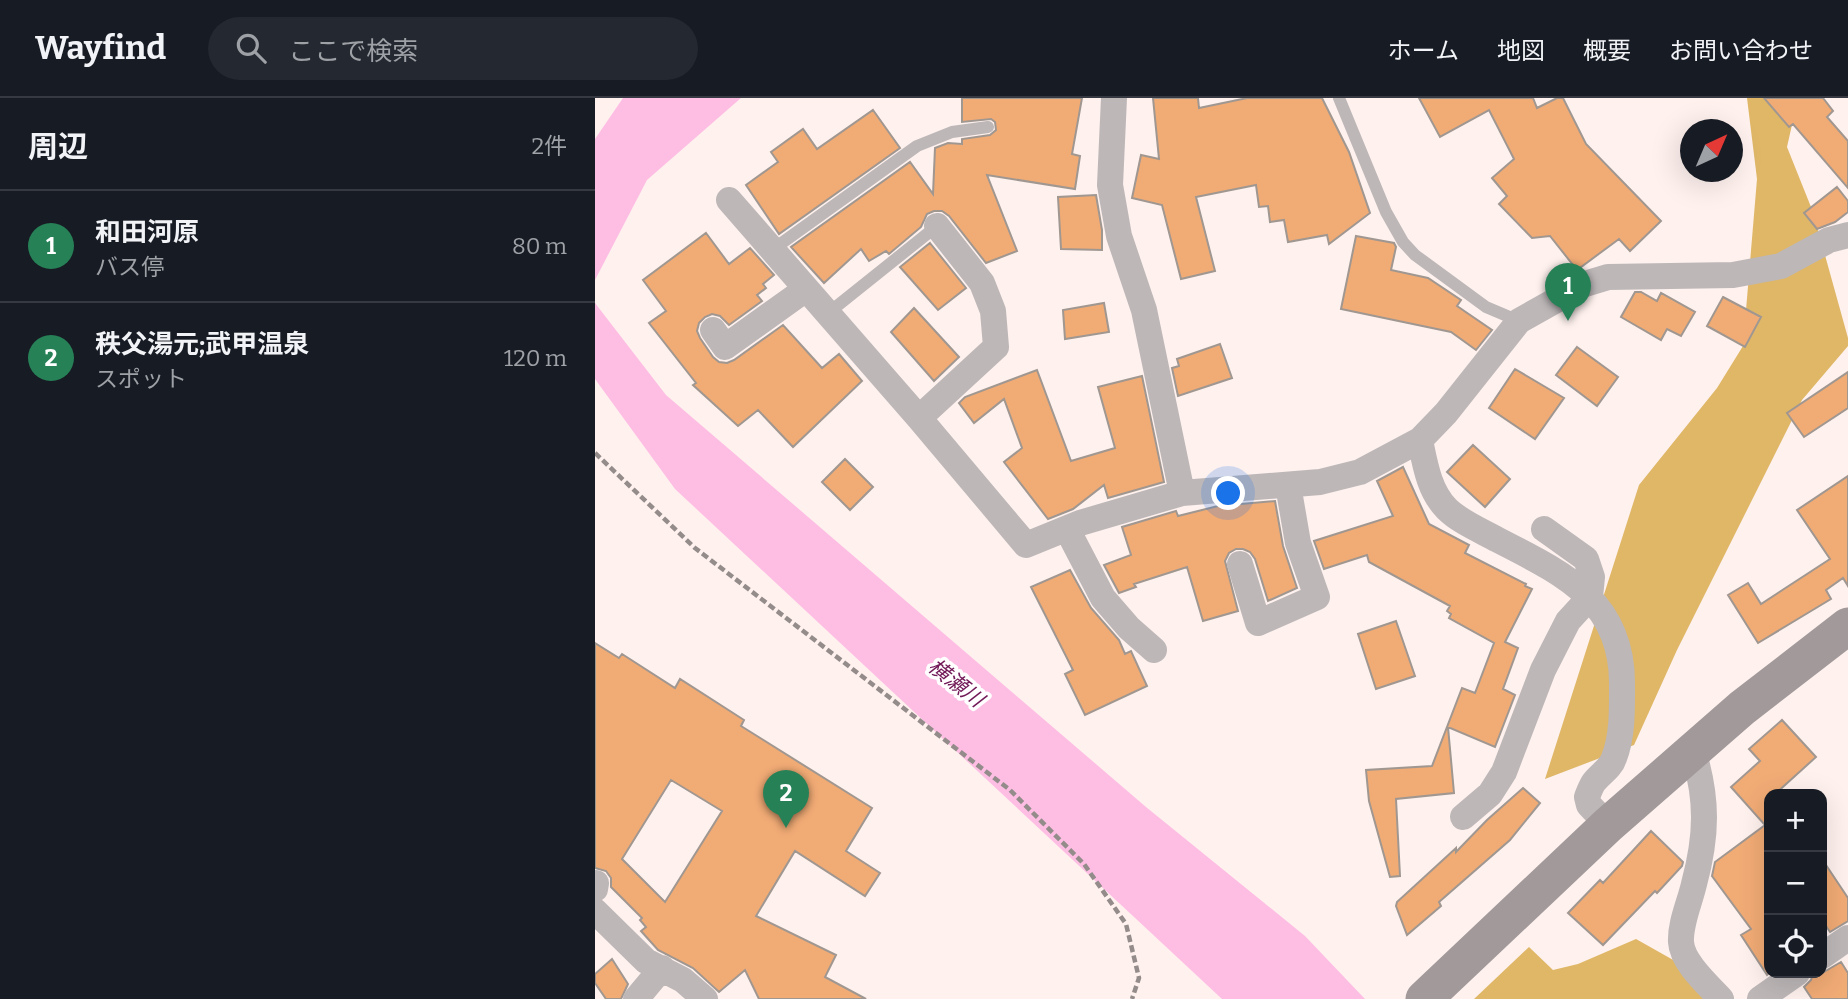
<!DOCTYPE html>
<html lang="ja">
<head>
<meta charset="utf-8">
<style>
	body { margin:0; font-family:Bitter,"Noto Sans JP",serif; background:#242831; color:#f1f3f6 }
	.controls { position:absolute; right:21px; bottom:21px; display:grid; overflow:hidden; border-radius:14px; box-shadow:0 7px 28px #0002 }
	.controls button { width:63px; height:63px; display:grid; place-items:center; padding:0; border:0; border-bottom:2px solid #363941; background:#171b24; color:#f1f3f6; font:35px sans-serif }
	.compass { position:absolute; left:1085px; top:21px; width:63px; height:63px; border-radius:50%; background:#171b24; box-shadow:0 7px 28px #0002; rotate:44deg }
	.you { position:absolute; left:634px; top:396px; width:24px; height:24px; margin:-18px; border:5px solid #fff; border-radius:50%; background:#1a73e8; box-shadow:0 0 0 10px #1a73e833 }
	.badge { display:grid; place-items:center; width:46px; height:46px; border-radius:50%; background:#268157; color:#fff; font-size:23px; font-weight:700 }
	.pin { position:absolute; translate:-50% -58px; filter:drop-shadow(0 2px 4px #0008) }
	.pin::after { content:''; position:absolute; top:37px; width:24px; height:21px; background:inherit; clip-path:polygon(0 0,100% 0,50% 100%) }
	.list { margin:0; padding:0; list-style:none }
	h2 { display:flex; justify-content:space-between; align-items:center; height:91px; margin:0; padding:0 28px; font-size:30px }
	h2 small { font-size:23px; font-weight:400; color:#9ea1a6 }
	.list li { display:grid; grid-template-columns:46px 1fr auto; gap:21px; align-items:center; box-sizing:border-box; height:112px; padding:0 28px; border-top:2px solid #363941 }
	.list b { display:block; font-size:26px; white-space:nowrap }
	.list p { margin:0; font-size:23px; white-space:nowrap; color:#9ea1a6 }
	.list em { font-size:23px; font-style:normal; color:#9ea1a6 }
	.icon { flex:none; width:38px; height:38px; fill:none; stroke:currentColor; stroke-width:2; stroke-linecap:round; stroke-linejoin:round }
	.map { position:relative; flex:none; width:1253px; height:901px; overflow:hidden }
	header { display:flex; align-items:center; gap:42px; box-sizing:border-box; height:98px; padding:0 35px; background:#171b24; border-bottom:2px solid #363941 }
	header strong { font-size:33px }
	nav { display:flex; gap:38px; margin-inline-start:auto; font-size:24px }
	.search { width:490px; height:63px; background:#242831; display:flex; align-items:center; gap:18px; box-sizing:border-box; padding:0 24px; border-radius:38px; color:#9ea1a6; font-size:26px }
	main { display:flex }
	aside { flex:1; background:#171b24 }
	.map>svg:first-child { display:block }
	.forest { fill:#dfb767 }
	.water { fill:#febee4 }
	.building { fill:#f1ab75; stroke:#a09791; stroke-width:2; fill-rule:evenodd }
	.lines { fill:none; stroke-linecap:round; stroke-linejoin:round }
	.path { stroke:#948c8a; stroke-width:4.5; stroke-dasharray:7 3.5; stroke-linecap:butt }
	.lane { stroke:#bdb7b8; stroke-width:12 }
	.street { stroke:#bdb7b8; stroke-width:26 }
	.secondary { stroke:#a1999a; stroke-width:37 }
	.labels { text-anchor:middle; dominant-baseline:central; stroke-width:7; stroke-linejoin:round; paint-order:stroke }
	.water-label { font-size:21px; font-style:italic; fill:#711957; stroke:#fff }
</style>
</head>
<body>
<header>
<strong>Wayfind</strong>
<div class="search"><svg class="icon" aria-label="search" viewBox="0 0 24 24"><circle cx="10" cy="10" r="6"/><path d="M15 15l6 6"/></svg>ここで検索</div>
<nav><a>ホーム</a><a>地図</a><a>概要</a><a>お問い合わせ</a></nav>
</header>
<main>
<aside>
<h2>周辺<small>2件</small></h2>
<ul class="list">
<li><span class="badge">1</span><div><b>和田河原</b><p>バス停</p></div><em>80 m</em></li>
<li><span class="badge">2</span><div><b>秩父湯元;武甲温泉</b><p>スポット</p></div><em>120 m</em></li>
</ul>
</aside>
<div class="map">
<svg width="1253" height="901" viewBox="0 0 1253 901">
	<rect width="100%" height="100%" fill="#fef1ee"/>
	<!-- forest -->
	<path class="forest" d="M 1152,0 L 1203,0 L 1192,49 L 1218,114 L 1253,240 L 1253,248 L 1207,302 L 1082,552 L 1039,647 L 950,681 L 1044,387 L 1122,290 L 1148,248 L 1162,81 Z
		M 1041,841 L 1080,863 L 1115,901 L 879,901 L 934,849 L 958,872 L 983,866 Z"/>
	<!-- water -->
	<path class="water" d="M 28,0 L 146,0 L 52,82 L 0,182 L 0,41 Z
		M 0,205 L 71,297 L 551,709 L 710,838 L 770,901 L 627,901 L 80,391 L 0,281 Z"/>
	<!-- building -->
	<path class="building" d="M 367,0 L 487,0 L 477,56 L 485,58 L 480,91 L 392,77 L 422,153 L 391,165 L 354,118 L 347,113 L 339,113 L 332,116 L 326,129 L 294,156 L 291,153 L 274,163 L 266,151 L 229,185 L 196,149 L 315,64 L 338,96 L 340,50 L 353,45 L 367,46 L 367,41 L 395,37 L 401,32 L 400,24 L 396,21 L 367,24 Z
		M 558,0 L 603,0 L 604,10 L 652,0 L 727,0 L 754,54 L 775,115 L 734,146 L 732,137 L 693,144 L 689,122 L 675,124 L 673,108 L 664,109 L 661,87 L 601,99 L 620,173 L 586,181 L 567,107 L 537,100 L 546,57 L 564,61 Z
		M 824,0 L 938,0 L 942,10 L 962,0 L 968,0 L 991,46 L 1066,123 L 1035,153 L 1024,141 L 982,172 L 955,138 L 937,140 L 904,106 L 912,98 L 897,80 L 919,61 L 894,12 L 845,39 Z
		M 1169,0 L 1228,0 L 1238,13 L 1232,19 L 1253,43 L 1253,90 L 1198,26 L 1194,29 Z
		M 278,12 L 305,50 L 184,136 L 151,87 L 183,64 L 176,54 L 208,31 L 222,51 Z
		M 1242,89 L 1253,103 L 1253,114 L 1240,124 L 1222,131 L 1209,115 Z
		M 501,97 L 507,132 L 507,152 L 466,151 L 463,99 Z
		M 111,135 L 134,166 L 155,150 L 179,177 L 168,186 L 171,190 L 162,197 L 167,203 L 134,227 L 125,218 L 117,216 L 110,219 L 104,225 L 102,233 L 105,240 L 118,259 L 124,264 L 132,265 L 139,262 L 188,227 L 227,270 L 244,256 L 267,283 L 198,349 L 163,312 L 143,328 L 98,287 L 101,285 L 54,225 L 71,213 L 48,182 Z
		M 761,138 L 799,145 L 801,149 L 796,172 L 833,180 L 866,202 L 862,208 L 897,232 L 881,252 L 856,234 L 746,211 Z
		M 335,145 L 371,190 L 343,212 L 305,169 Z
		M 1040,194 L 1046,194 L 1062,203 L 1066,195 L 1100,214 L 1086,238 L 1072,231 L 1066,242 L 1026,219 Z
		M 1128,199 L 1166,219 L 1150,249 L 1112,228 Z
		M 509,205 L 514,234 L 470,241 L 468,212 Z
		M 319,210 L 364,259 L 339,283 L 296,234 Z
		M 625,246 L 637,280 L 583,298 L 577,270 L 584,268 L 582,261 Z
		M 982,249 L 1023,279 L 1002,308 L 961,277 Z
		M 920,271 L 969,300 L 940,341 L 894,310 Z
		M 442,272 L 476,363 L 520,350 L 503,289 L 547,278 L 569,384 L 513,400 L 509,387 L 478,411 L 453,421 L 409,364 L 427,350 L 409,301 L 379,325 L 364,305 L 370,299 Z
		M 1253,274 L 1253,310 L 1209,339 L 1192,315 Z
		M 878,347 L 915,381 L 890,409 L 852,374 Z
		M 250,361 L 278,389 L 255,412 L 227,384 Z
		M 808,369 L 834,426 L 874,447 L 870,455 L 931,486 L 930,488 L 937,491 L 910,544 L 923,550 L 908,591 L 920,597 L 900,649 L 853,629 L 859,695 L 801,701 L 805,778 L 795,779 L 774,703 L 771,672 L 837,668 L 867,590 L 880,595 L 899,545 L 854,520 L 856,516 L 852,513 L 855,508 L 774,464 L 772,457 L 729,471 L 719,443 L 798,418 L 782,383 Z
		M 1253,378 L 1253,488 L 1248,480 L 1231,492 L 1236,501 L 1163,545 L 1133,497 L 1153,485 L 1166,506 L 1235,461 L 1202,412 Z
		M 680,403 L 688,448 L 702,490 L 673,503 L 660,461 L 655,454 L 648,451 L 641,451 L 634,455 L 630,463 L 643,513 L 608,523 L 592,469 L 539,486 L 541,489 L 524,495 L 509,467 L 536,457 L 527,429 L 581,413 L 583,418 L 623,408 Z
		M 475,472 L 496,510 L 524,542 L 530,556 L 536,553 L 552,588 L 490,617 L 470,576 L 478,572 L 436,489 Z
		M 801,523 L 820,578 L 781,591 L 763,536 Z
		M 0,545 L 24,560 L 27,556 L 80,590 L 85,581 L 149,622 L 146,628 L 277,710 L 251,753 L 285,775 L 270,798 L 200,753 L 161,818 L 241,857 L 230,879 L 271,901 L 164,901 L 150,872 L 124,894 L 98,870 L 63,852 L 46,833 L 51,829 L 45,822 L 47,820 L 16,789 L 16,780 L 11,773 L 0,770 ZM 76,682 L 127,713 L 70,804 L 27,761 Z
		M 1187,622 L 1221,659 L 1180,696 L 1174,696 L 1174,875 L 1172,877 L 1146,837 L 1156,831 L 1117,778 L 1120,764 L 1170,727 L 1136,689 L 1165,663 L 1154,651 Z
		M 928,690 L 945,705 L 915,742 L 844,804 L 846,808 L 812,837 L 801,808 L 802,804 L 861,750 L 861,754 L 892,722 Z
		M 1056,733 L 1088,764 L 1087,768 L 1062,795 L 1060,793 L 1008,847 L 973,815 L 1005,782 L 1008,785 Z
		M 1227,761 L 1253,800 L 1253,823 L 1235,834 L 1227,822 Z
		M 17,861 L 33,886 L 26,901 L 11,901 L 0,885 L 0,876 Z
		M 1246,864 L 1253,875 L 1253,901 L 1217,901 L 1209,889 L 1216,882 L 1218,875 L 1227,875 Z"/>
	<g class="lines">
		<!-- path -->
		<path class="path" d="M 0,355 L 100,450 L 415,692 L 489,766 L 531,826 L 544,880 L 537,901"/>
		<!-- lane -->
		<path class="lane" d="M 744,0 L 791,114 L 808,144 L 820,157 L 891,209 L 924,223
			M 177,152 L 322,48 L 357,34 L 393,29
			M 232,216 L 342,128"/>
		<!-- street -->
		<path class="street" d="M 519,0 L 515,87 L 524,138 L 549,212 L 587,395
			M 134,102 L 324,320 L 431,447 L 485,425 L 587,395 L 725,384 L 765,374 L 825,342
			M 118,232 L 130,249 L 211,191
			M 324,320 L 401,249 L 398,213 L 387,185 L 342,128
			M 472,431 L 508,500 L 534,530 L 559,552
			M 645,466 L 663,525 L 722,499 L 703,445 L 693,387
			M 1098,653 C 1113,701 1112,738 1099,786 C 1095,804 1085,825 1086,844 C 1087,864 1113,887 1126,901
			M 868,719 L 895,696 L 909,674 L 948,572 L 973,523 L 995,499 L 997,479 L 991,461 L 949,431
			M 1013,727 L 994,707 L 992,699 C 994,694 996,688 999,684 C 1005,676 1016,670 1019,660 C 1028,637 1027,609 1027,585 C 1027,502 967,475 903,442 C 887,433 865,424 852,411 C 834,393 830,366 825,342 L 851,315 L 924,223 L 990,186 L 1013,179 L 1138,177 L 1186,168 L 1234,142 L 1253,137
			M 0,791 L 1,785
			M 0,813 L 51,863 L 88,882 L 110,901
			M 1227,858 L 1253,840
			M 41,901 L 67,870
			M 1165,901 L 1202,875"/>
		<!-- secondary -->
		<path class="secondary" d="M 829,901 L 1013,727 L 1147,610 L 1253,528"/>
	</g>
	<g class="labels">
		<!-- water labels -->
		<g class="water-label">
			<text transform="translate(361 585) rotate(38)">横瀬川</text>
		</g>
	</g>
</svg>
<div class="controls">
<button>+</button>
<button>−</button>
<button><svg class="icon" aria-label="locate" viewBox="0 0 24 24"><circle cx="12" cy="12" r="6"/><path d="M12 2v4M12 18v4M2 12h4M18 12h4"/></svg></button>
</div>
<svg class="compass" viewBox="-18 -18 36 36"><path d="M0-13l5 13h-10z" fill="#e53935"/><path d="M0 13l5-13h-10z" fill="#9ea1a6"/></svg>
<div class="you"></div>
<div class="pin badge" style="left:973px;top:223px">1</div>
<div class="pin badge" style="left:191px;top:730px">2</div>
</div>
</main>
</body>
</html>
